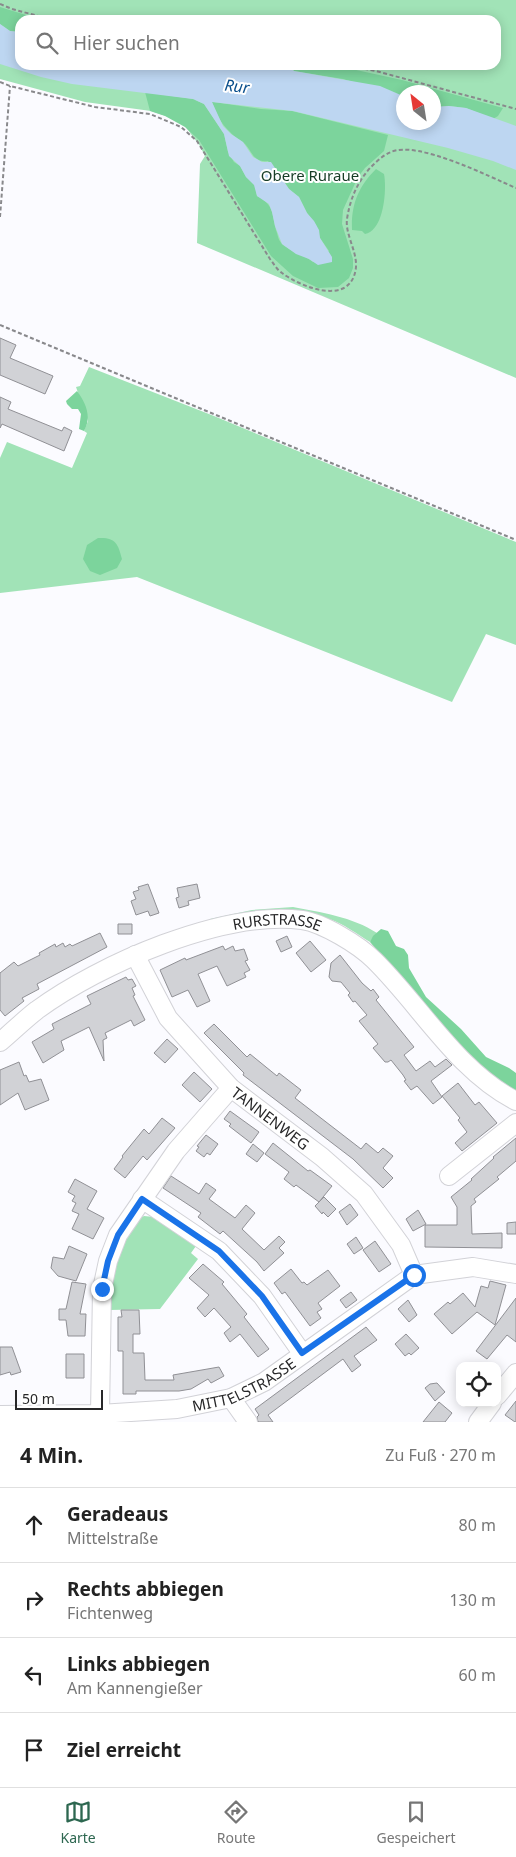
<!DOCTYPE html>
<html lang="de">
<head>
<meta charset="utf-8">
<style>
	body { margin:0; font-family:"Noto Sans",sans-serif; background:#f6f6f6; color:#222 }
	.controls { position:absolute; right:15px; bottom:15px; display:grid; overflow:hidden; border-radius:10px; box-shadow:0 2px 12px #0003 }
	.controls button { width:45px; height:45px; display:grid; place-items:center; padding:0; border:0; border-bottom:1px solid #e0e0e0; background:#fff; color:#222; font:25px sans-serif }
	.compass { position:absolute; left:396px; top:85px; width:45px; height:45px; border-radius:50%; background:#fff; box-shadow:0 2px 12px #0003; rotate:330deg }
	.scale { position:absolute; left:15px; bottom:12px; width:88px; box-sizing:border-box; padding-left:5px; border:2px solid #282829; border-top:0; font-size:14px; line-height:18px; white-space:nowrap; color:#282829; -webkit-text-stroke:4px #fff; paint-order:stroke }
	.stop { position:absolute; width:15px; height:15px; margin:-11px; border:4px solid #1a73e8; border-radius:50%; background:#fff }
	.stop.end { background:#1a73e8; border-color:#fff; box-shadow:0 1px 5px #0008 }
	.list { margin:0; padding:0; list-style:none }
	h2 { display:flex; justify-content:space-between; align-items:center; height:65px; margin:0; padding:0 20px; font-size:21px }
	h2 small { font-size:16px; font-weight:400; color:#767676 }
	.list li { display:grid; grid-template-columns:32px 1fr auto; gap:15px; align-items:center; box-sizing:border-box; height:75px; padding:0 20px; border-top:1px solid #e0e0e0 }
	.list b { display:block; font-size:19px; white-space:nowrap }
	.list p { margin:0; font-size:16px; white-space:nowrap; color:#767676 }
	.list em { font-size:16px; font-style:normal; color:#767676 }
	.icon { flex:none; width:28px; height:28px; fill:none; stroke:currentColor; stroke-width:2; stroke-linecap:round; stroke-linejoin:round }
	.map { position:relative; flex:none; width:516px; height:1422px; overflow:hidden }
	.search { position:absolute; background:#fff; box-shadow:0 2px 12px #0003; left:15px; right:15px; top:15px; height:55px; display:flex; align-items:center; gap:12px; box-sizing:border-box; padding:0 18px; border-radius:15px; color:#767676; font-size:19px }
	.sheet { height:365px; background:#fff }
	nav { display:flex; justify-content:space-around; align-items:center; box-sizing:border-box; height:70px; border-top:1px solid #e0e0e0; background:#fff; font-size:14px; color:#767676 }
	nav a { display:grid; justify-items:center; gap:2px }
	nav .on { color:#2d6750 }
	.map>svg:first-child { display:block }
	.green { fill:#a1e3b7; fill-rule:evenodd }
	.forest { fill:#7cd49c; fill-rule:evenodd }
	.water { fill:#bdd6f1 }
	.building { fill:#d1d2d6; stroke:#909095 }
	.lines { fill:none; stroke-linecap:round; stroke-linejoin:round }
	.minor-casing { stroke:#d2d2d7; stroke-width:20 }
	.path { stroke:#89898c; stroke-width:2; stroke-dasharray:4 2.5; stroke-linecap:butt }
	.minor { stroke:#fff; stroke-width:18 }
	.route { stroke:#1a73e8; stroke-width:6 }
	.labels { text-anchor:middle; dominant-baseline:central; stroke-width:4; stroke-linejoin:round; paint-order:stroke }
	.park-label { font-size:15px; fill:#173d26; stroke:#fff }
	.street-label { font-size:15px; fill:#282829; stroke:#fff }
	.water-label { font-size:16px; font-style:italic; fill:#0b508c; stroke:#fff }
</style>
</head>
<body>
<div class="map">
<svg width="516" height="1422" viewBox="0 0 516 1422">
	<rect width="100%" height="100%" fill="#fbfbff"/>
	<!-- green -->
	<path class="green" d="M 0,0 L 516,0 L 516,378 L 197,243 L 200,164 L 205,156 L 200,146 L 181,121 L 151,111 L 85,102 L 0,79 ZM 20,20 L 496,20 L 496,65 L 20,65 ZM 404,92 L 434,92 L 434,122 L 404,122 Z
		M 89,367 L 214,416 L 516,542 L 516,645 L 486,634 L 452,702 L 137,577 L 0,593 L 0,458 L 7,442 L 72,468 L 87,433 L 84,431 L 88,421 L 76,387 L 80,386 Z
		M 293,907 C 320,912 353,917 377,933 L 370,942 C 357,934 344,924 329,919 C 297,909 254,918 221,921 L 210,919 L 252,910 Z
		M 144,1216 L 154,1217 L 196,1246 L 191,1253 L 198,1259 L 160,1309 L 109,1310 C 106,1286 122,1228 144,1216 Z"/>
	<!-- forest -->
	<path class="forest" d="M 0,7 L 39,19 L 39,20 L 20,20 L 20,32 L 10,31 L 0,24 Z
		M 290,65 L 338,66 L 402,80 L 503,108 L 498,116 L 493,119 L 466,108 L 449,106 L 434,107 L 434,92 L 404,92 L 403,96 L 343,79 L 294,71 Z
		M 145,92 L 261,109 L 292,111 L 388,135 L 384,151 L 365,168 L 358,177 L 343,210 L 342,224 L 353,259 L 353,268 L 349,278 L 338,287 L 318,288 L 293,276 L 271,256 L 199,140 L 185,127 L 165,116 L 150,111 ZM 195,100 L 212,102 C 216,113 221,124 230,132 C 234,137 241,140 245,144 C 253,153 254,163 268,161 L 289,189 L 299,197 L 307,213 L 316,225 L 320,238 L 329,251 L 313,262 C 305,255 291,252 282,244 C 279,241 278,237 277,233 C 271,215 276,206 257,196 L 255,185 L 246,177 L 240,166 L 234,162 L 228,152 L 224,134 L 204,104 Z
		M 376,169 L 384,174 C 387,189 384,231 365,234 L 362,231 L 352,230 C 351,205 358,187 376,169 Z
		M 77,391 C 86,403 92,417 84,431 L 79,429 L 81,414 L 78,409 L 72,409 L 67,404 L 66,401 Z
		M 98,538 C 115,537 118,543 122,559 L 117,568 L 100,575 L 90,571 L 83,559 L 87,545 Z
		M 381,929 L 388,931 L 396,946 L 404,949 L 408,955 L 409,968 L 426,997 L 461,1029 L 486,1057 L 509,1068 L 516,1073 L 516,1094 L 481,1071 L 370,942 L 373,936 Z"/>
	<!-- water -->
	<path class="water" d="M 0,24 L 10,31 L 20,32 L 20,65 L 249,65 L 273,69 L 291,68 L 294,71 L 380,86 L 403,96 L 404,122 L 434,122 L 434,107 L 449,106 L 466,108 L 516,126 L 516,170 L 493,161 L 448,148 L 293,111 L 212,102 L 223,126 L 231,134 L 243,142 L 253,157 L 262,162 L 271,162 L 289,189 L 299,197 L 307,213 L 314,221 L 319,230 L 320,238 L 332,257 L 332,262 L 318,265 L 309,259 L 296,254 L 282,244 L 275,226 L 272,212 L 269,204 L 257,196 L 254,185 L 246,177 L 240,166 L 229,156 L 224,134 L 204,104 L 193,99 L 72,84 L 41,77 L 0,64 Z"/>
	<!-- building -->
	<path class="building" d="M 0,338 L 16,345 L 10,358 L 53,376 L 45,394 L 0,375 Z
		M 0,397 L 11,402 L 8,409 L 62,431 L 64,427 L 72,431 L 64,451 L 2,424 L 0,428 Z
		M 148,884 L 159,913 L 150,916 L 148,911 L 136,915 L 131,901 L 136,899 L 133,892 L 139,890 L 138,887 Z
		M 197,884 L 200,898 L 188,901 L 189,905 L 179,908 L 176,898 L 179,897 L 177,888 Z
		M 118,924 L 132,924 L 132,934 L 118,934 Z
		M 100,933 L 107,947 L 37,984 L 39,989 L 22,998 L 24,1001 L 5,1016 L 0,1010 L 0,973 L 14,962 L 18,966 L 40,955 L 39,953 L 55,944 L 56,947 L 63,943 L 65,947 L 70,944 L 72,946 Z
		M 287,936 L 292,947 L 281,952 L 276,941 Z
		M 310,941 L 326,960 L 311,972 L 296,953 Z
		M 223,946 L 225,950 L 233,946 L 235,951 L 244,949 L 248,960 L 245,961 L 250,970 L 244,973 L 246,977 L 227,986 L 217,966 L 198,974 L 210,1001 L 197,1007 L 188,990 L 172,997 L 160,970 L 185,958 L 186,960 Z
		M 340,955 L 362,983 L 371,991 L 373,989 L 379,997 L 376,1000 L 414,1047 L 404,1055 L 416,1071 L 430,1061 L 435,1067 L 446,1059 L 452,1065 L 431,1081 L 442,1097 L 433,1104 L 417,1086 L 411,1090 L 404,1081 L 406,1080 L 403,1075 L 391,1060 L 388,1062 L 385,1062 L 373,1048 L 378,1044 L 359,1021 L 367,1015 L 355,1001 L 353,1002 L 348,995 L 350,993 L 341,982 L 332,981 L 329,977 L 331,963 Z
		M 126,977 L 128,980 L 132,979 L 136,986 L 132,988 L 135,995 L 133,996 L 145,1020 L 134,1026 L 131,1020 L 105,1033 L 107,1038 L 103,1040 L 104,1061 L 89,1027 L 61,1041 L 64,1050 L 43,1063 L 32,1042 L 54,1029 L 52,1024 L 91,1004 L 87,996 Z
		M 214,1024 L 247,1057 L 250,1054 L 277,1076 L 279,1073 L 301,1090 L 295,1098 L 361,1149 L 366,1143 L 378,1153 L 383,1148 L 393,1156 L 383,1168 L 393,1178 L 383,1188 L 353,1159 L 243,1075 L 244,1073 L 204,1033 Z
		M 167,1039 L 178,1049 L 165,1063 L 154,1053 Z
		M 19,1062 L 24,1076 L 26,1075 L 29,1082 L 41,1079 L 49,1100 L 25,1110 L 18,1093 L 0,1105 L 0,1070 Z
		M 194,1072 L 212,1089 L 200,1102 L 182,1085 Z
		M 458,1083 L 475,1105 L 479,1102 L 497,1123 L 462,1151 L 455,1143 L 467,1132 L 458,1120 L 460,1118 L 442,1096 Z
		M 230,1111 L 259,1132 L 251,1143 L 229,1126 L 231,1124 L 224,1119 Z
		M 162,1118 L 175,1128 L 147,1160 L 143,1156 L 125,1178 L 114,1169 L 123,1157 L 122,1156 L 144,1129 L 149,1134 Z
		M 206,1135 L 218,1144 L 210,1155 L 207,1153 L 204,1157 L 196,1151 L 199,1147 L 197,1146 Z
		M 516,1138 L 516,1161 L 497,1177 L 499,1179 L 474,1199 L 476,1202 L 471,1206 L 472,1234 L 502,1233 L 502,1248 L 425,1247 L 425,1225 L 457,1225 L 457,1207 L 451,1197 L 472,1180 L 471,1179 L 494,1158 L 493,1157 Z
		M 273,1143 L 308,1171 L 310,1170 L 332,1186 L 319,1202 L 296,1185 L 294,1187 L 284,1179 L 289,1172 L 265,1154 Z
		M 253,1144 L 264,1153 L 257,1162 L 246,1154 Z
		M 171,1176 L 199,1194 L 206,1183 L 216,1190 L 209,1199 L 235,1218 L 246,1205 L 255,1213 L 242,1229 L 264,1250 L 279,1236 L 285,1242 L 279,1248 L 284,1253 L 264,1271 L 257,1262 L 223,1231 L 220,1234 L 198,1217 L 201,1213 L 163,1188 Z
		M 75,1179 L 97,1191 L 87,1209 L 104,1218 L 93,1239 L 72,1229 L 79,1214 L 72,1211 L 76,1203 L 72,1201 L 75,1196 L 68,1192 Z
		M 324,1197 L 336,1209 L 328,1217 L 323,1212 L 322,1214 L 315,1206 Z
		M 350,1204 L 358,1215 L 347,1225 L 339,1212 Z
		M 418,1210 L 426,1224 L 413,1231 L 406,1219 Z
		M 516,1222 L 516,1234 L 507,1234 L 507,1223 Z
		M 356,1237 L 363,1248 L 354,1254 L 347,1244 Z
		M 375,1241 L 391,1264 L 379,1272 L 363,1250 Z
		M 69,1246 L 87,1254 L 76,1281 L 58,1276 L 51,1268 L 53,1257 L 64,1259 Z
		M 203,1264 L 224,1282 L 222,1284 L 247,1314 L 244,1317 L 269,1349 L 258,1357 L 240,1334 L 230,1342 L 224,1333 L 231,1327 L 214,1308 L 205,1317 L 197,1308 L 209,1295 L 189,1278 Z
		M 291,1269 L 302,1283 L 304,1282 L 307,1285 L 328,1270 L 340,1286 L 318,1303 L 322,1309 L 317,1312 L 321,1318 L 310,1326 L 285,1292 L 282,1294 L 274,1283 Z
		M 490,1281 L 506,1285 L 495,1325 L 477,1312 L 452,1334 L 434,1314 L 448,1302 L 450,1304 L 463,1293 L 475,1307 L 481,1286 L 488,1288 Z
		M 72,1282 L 86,1284 L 80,1314 L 86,1314 L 85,1336 L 68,1336 L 66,1320 L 59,1320 L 59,1309 L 66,1309 Z
		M 351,1292 L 357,1300 L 346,1308 L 340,1300 Z
		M 516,1298 L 516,1342 L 507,1335 L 487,1359 L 476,1351 Z
		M 408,1300 L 417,1315 L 409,1322 L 398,1309 Z
		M 121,1310 L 139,1310 L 140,1334 L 133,1334 L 133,1353 L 144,1353 L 145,1380 L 174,1380 L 173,1375 L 219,1367 L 224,1376 L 211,1383 L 208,1379 L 191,1389 L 179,1391 L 136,1391 L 136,1394 L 123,1394 L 123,1351 L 118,1351 L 118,1317 L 122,1317 Z
		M 366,1327 L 377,1340 L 354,1356 L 361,1365 L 352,1372 L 343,1359 L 268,1415 L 273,1422 L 258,1422 L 257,1417 L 259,1415 L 255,1409 Z
		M 406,1334 L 419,1348 L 411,1355 L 409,1353 L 405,1356 L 395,1344 Z
		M 0,1347 L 12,1347 L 21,1372 L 11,1375 L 10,1372 L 0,1375 Z
		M 66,1354 L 84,1354 L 84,1378 L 66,1378 Z
		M 437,1383 L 445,1392 L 435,1401 L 425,1388 L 430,1384 Z
		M 516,1401 L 516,1422 L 515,1422 L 505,1415 Z
		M 439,1402 L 452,1413 L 445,1422 L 423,1422 Z"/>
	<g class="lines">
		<!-- minor casing -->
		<g class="minor-casing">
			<g id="minor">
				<path id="s1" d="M 135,955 L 168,1018 L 231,1088 L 322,1157 L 364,1194 L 401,1245 L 414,1275"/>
				<path id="s2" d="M 0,1042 C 12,1032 24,1020 37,1010 C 100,964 223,910 302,920 C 323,923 359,945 374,960 C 420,1005 457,1071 516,1101"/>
				<path d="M 449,1176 L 516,1123"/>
				<path d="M 142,1199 L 219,1251 L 262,1296 L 302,1353"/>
				<path d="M 497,1396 L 516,1373"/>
				<path d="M 231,1398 L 248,1422"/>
				<path d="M 100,1414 L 102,1289 L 108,1261 L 118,1235 L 176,1151 L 231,1088"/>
				<path id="s3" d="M 0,1415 L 100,1414 L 177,1409 L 231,1398 L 264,1382 L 414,1275 L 473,1267 L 516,1274"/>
				<path d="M 478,1422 L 492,1403"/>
			</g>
		</g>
		<!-- path -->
		<path class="path" d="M 0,4 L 12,9 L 53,20
			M 345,65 L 376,71 L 516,109
			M 0,82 L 10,86 L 95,107 L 150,114 L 181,127 L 197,141 L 270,259 C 274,264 277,270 282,273 C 302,288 352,307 356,267 C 357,251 345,234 347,219 C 350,199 357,183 370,168 C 376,162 383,155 391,152 C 417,140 490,177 516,188
			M 0,217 L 10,86
			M 0,325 L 516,540"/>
		<!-- minor -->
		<use href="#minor" class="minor"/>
	</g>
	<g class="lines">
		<!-- route -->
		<path class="route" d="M 102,1289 L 108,1261 L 118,1235 L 142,1199 L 219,1251 L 262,1296 L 302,1353 L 414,1275"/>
	</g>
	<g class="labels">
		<!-- park labels -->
		<g class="park-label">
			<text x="310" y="175">Obere Ruraue</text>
		</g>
		<!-- street labels -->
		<g class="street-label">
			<text stroke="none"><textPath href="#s2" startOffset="309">RURSTRASSE</textPath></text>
			<text stroke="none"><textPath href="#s1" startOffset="215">TANNENWEG</textPath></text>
			<text stroke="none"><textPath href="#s3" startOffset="249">MITTELSTRASSE</textPath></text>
		</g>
		<!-- water labels -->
		<g class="water-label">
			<text transform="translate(237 86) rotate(7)">Rur</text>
		</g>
	</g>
</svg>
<div class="controls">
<button><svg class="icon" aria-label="locate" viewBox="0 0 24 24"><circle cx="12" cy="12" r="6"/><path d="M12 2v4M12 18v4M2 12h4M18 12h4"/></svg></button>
</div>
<svg class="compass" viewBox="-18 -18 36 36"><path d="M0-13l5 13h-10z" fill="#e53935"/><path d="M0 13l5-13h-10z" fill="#767676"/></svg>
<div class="scale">50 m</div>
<div class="stop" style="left:414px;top:1275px"></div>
<div class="stop end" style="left:102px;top:1289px"></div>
<div class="search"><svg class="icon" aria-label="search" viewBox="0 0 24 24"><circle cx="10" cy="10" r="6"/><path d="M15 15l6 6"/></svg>Hier suchen</div>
</div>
<section class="sheet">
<h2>4 Min.<small>Zu Fuß · 270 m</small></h2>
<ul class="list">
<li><svg class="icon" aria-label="ahead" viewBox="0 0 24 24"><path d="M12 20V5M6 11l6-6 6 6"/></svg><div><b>Geradeaus</b><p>Mittelstraße</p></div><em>80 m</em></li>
<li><svg class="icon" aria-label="right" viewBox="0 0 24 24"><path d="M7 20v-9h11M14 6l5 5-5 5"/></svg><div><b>Rechts abbiegen</b><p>Fichtenweg</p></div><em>130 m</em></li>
<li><svg class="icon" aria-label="left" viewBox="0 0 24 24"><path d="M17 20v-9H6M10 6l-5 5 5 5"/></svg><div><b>Links abbiegen</b><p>Am Kannengießer</p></div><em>60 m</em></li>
<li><svg class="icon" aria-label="arrive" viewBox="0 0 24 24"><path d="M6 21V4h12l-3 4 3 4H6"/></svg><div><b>Ziel erreicht</b></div></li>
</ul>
</section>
<nav>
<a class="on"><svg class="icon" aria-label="map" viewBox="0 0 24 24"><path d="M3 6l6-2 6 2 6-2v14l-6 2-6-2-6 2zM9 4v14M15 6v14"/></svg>Karte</a>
<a><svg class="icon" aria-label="directions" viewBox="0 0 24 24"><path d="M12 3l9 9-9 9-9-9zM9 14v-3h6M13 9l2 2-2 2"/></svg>Route</a>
<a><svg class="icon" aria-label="saved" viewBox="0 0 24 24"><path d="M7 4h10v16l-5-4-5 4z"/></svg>Gespeichert</a>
</nav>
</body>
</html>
